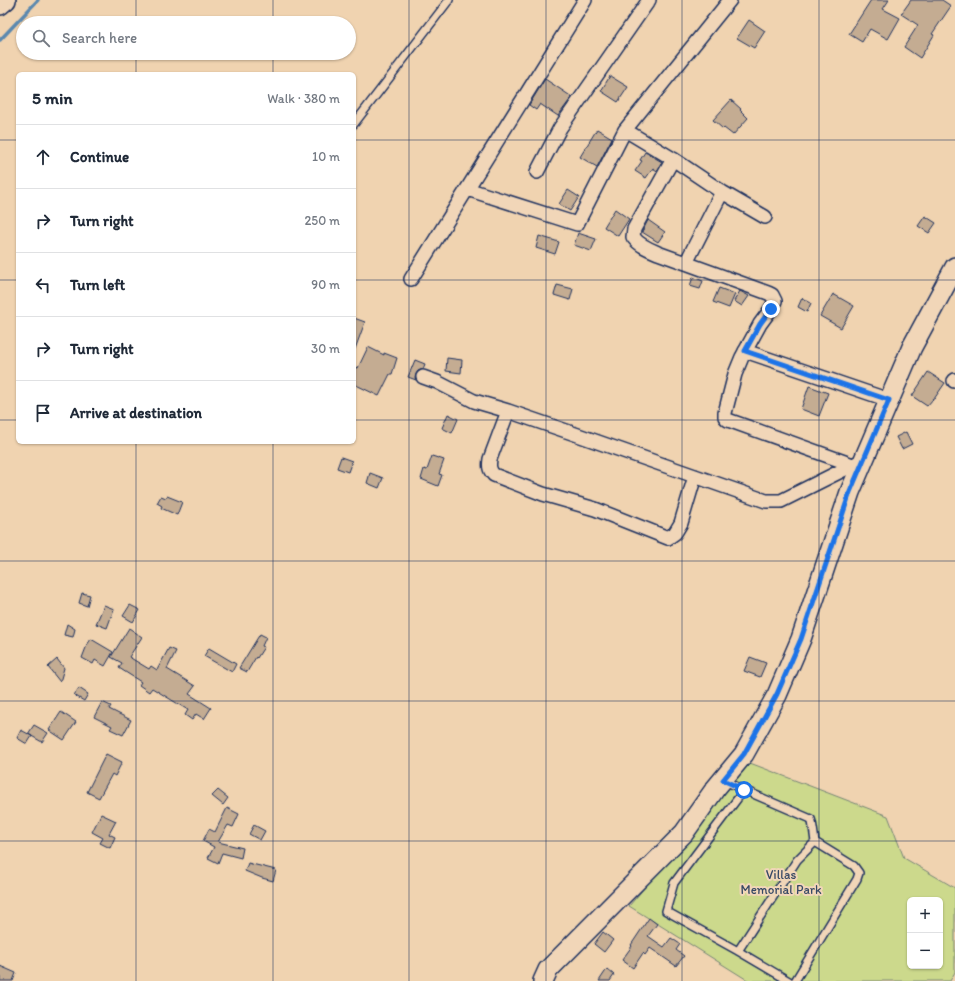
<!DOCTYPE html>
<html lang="en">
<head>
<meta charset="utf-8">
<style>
	body { margin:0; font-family:Itim,sans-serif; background:#f6f6f7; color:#1f2937 }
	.controls { position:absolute; right:12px; bottom:12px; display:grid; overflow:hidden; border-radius:6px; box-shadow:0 1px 3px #0004 }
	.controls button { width:36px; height:36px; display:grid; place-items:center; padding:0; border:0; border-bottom:1px solid #e0e1e3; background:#fff; color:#1f2937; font:20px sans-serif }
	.stop { position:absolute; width:12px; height:12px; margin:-9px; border:3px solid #1a73e8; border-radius:50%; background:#fff }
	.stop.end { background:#1a73e8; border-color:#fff; box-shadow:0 1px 4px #0008 }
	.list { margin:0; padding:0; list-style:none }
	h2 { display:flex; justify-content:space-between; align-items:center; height:52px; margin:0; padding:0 16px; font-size:17px }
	h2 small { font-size:13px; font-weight:400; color:#747a83 }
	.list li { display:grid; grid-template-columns:26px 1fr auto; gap:12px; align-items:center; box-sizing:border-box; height:64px; padding:0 16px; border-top:1px solid #e0e1e3 }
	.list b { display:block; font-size:15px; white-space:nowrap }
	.list em { font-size:13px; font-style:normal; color:#747a83 }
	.icon { flex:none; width:22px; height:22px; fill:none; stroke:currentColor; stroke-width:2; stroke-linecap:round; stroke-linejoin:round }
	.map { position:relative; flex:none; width:955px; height:981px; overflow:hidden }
	.search { position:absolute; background:#fff; box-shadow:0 1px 3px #0004; left:16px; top:16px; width:340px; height:44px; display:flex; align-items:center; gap:10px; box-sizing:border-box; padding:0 14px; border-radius:22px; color:#747a83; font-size:15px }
	.panel { position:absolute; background:#fff; box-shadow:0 1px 3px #0004; left:16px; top:72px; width:340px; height:372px; border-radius:6px }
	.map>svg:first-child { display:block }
	.green { fill:#ccd98c; stroke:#748475; fill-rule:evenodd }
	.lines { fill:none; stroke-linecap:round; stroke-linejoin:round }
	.stream { stroke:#5a88af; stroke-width:3.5 }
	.building { fill:#c4ac92; stroke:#1b2f5e }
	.lane-casing { stroke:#1b2f5e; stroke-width:10 }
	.street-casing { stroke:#1b2f5e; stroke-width:16 }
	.secondary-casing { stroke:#1b2f5e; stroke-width:22 }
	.lane { stroke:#f1d6b8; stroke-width:7 }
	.street { stroke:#f1d6b8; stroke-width:13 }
	.secondary { stroke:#f1d6b8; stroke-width:19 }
	.route { stroke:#1a73e8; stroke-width:5 }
	.grid { fill:none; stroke:#1b2f5e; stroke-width:1; stroke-opacity:0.55 }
	.labels { text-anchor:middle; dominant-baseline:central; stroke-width:4; stroke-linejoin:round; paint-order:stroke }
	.park-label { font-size:13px; fill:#364865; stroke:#f1d6b8 }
</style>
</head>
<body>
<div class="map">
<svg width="955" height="981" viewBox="0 0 955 981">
	<rect width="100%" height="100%" fill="#f0d3b0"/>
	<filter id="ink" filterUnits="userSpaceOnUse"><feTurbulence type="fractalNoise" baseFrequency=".025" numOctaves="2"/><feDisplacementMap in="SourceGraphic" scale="8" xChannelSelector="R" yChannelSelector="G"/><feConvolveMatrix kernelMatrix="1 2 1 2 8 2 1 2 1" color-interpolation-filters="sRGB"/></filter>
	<g filter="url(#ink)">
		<!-- green -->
		<path class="green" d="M 750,763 L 888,816 L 904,858 L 955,888 L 955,972 L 950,981 L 749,981 L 629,906 ZM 910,900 L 940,900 L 940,966 L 910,966 Z"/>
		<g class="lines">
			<!-- stream -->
			<path class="stream" d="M 0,40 L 38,0"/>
		</g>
		<!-- building -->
		<path class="building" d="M 871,0 L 889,0 L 883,9 L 900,18 L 888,39 L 870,29 L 862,42 L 849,34 Z
			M 911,0 L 942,0 L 951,6 L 932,34 L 934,35 L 920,58 L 904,47 L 918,25 L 901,14 Z
			M 749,20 L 765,31 L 754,48 L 737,38 Z
			M 610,76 L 628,87 L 618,102 L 601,91 Z
			M 545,79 L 572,97 L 558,116 L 540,104 L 536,110 L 529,105 Z
			M 731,100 L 741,109 L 740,110 L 748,118 L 733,135 L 724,128 L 723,129 L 713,120 Z
			M 597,129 L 612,138 L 597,167 L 580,157 Z
			M 645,152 L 662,162 L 657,171 L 653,168 L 646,178 L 635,171 L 642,161 L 640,160 Z
			M 568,190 L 579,197 L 570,211 L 559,204 Z
			M 615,209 L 629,219 L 618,236 L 604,227 Z
			M 925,216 L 936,223 L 929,233 L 918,226 Z
			M 648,220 L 665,232 L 658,242 L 642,232 Z
			M 578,233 L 596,239 L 591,251 L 574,245 Z
			M 539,236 L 559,242 L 555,254 L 536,248 Z
			M 693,277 L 703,281 L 700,289 L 690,286 Z
			M 557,285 L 573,289 L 570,300 L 554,295 Z
			M 719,288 L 735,294 L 729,308 L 713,302 Z
			M 740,291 L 749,296 L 742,306 L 734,301 Z
			M 833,294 L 854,306 L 841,328 L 820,316 Z
			M 802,298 L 811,303 L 807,312 L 798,307 Z
			M 354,318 L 365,322 L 355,349 L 354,349 Z
			M 368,347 L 384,355 L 384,353 L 397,358 L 392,374 L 390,374 L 379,396 L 354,384 L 354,367 L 358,368 Z
			M 447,358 L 462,360 L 461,373 L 446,371 Z
			M 415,360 L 425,364 L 423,369 L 418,371 L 416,374 L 415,378 L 416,380 L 408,377 Z
			M 928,372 L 945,383 L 934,399 L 933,399 L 927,406 L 912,396 Z
			M 809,386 L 828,393 L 819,416 L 801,409 Z
			M 448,414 L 458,419 L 452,433 L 442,428 Z
			M 906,432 L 912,444 L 902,449 L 896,437 Z
			M 432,456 L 444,460 L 439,474 L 442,475 L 438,486 L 421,479 L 424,469 L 427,470 Z
			M 341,457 L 352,461 L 348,472 L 337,468 Z
			M 370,473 L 383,478 L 379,488 L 367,483 Z
			M 161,496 L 166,498 L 167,496 L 182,502 L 177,515 L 161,508 L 162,506 L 157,503 Z
			M 82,593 L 90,595 L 87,606 L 79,603 Z
			M 104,605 L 114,609 L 107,628 L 96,624 Z
			M 130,605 L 140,610 L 133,622 L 123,616 Z
			M 67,624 L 75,629 L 73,637 L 64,635 Z
			M 129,628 L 142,637 L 129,657 L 149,669 L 151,666 L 157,670 L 169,648 L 176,651 L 167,669 L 195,686 L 189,694 L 211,708 L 204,719 L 196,714 L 192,720 L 185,715 L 188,710 L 152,688 L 149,692 L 139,685 L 141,682 L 119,668 L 122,663 L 111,657 Z
			M 260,634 L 266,637 L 262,646 L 264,647 L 257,658 L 256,657 L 247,672 L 239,668 Z
			M 91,639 L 113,652 L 105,666 L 95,660 L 93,664 L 82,658 L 87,645 Z
			M 209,648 L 236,664 L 232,672 L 204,656 Z
			M 750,657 L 766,663 L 760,677 L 744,671 Z
			M 57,659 L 64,668 L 60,682 L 48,667 Z
			M 79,688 L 88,694 L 84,701 L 74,695 Z
			M 102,702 L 111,706 L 109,709 L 131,720 L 123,735 L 110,729 L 112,726 L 94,717 Z
			M 61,712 L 76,722 L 64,740 L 49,730 Z
			M 34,725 L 48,733 L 42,742 L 28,734 Z
			M 21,730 L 32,736 L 27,744 L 17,738 Z
			M 106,754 L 122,762 L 115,776 L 112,774 L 99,798 L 87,792 Z
			M 218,790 L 228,798 L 223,805 L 212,796 Z
			M 227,808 L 239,814 L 233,827 L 228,825 L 218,842 L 243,848 L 241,858 L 222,853 L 218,863 L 208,858 L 214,847 L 203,841 L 209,829 L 215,832 Z
			M 101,814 L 116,821 L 109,834 L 115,837 L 110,848 L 100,843 L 103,838 L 92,832 Z
			M 254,825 L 265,831 L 260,840 L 249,834 Z
			M 248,863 L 276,870 L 273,881 L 262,878 L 245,871 Z
			M 649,918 L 657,924 L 648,936 L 664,947 L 671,938 L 680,944 L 676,950 L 684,956 L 676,966 L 650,948 L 645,955 L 643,953 L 633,968 L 622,960 L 632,946 L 631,945 Z
			M 603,932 L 613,940 L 604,952 L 594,944 Z
			M 0,966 L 16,973 L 13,981 L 0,981 Z
			M 607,969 L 614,975 L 610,981 L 599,981 Z"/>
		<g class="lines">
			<!-- lane casing -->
			<g class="lane-casing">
				<path id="lane" d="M 354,124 L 449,0
					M 723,780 L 744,790 L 811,819 C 813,823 814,836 815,842 L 854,866 L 859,873 L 857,879 L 795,981
					M 744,790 L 674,883 L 666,911 L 738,951 L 789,981
					M 738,951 L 797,860 L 815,842"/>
			</g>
			<!-- street casing -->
			<g class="street-casing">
				<path id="street" d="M 625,130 L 673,159 L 722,192 L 765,217
					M 673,159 L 634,229 L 633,237 C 639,245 648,249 658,253 L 768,293 L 772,295 L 775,301 L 771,309 L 760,324 L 742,357 L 735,374 L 725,413 L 725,417 L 728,420 L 853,465
					M 537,172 L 560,128 L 649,0
					M 467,189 L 577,224 L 625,130 L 730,0
					M 686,263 L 722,192
					M 411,279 L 585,0
					M 745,351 L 889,400
					M 423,377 L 437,382 L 474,401 L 508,411 L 575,434 L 766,501 L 781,501 L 857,463
					M 954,381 L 955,380
					M 508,411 L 490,459 C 489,466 489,470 494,475 L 543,494 L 595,509 L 668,538 L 675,533 L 681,523 L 695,476"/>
			</g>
			<!-- secondary casing -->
			<g class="secondary-casing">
				<path id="secondary" d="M 0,5 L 6,0
					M 543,981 L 548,970 L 684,833 L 715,789 L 744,754 L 777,695 L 801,639 L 850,492 L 912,347 L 955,267"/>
			</g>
			<!-- lane -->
			<use href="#lane" class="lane"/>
			<!-- street -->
			<use href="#street" class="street"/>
			<!-- secondary -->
			<use href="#secondary" class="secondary"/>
		</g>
	</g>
	<g class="lines" filter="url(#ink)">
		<!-- route -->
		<path class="route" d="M 744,790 L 723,780 L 744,754 L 777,694 L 801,639 L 850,492 L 889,400 L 745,351 L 760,324 L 771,309"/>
	</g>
	<!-- grid -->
	<path class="grid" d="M 136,0 L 136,23M 273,0 L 273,23M 409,0 L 409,981M 546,0 L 546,981M 682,0 L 682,981M 819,0 L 819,981M 136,53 L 136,74M 273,53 L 273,74M 0,140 L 18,140M 354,140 L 955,140M 0,280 L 18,280M 354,280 L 955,280M 0,420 L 18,420M 354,420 L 955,420M 136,442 L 136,981M 273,442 L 273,981M 0,561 L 955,561M 0,701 L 955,701M 0,841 L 955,841"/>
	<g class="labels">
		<!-- park labels -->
		<g class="park-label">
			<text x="781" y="874">Villas<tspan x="781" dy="15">Memorial Park</tspan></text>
		</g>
	</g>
</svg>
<div class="controls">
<button>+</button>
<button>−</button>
</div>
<div class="stop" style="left:744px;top:790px"></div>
<div class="stop end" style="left:771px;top:309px"></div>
<div class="search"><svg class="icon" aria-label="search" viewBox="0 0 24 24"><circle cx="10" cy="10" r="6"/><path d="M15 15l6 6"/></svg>Search here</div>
<section class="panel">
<h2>5 min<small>Walk · 380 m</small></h2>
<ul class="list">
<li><svg class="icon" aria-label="ahead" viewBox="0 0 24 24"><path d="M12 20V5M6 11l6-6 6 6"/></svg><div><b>Continue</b></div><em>10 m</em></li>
<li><svg class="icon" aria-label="right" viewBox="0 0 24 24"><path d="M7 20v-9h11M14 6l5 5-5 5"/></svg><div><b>Turn right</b></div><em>250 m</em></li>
<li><svg class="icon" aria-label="left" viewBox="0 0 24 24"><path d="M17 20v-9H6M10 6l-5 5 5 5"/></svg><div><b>Turn left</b></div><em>90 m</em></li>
<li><svg class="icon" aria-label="right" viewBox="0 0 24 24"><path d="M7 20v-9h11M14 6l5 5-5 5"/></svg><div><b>Turn right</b></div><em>30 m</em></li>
<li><svg class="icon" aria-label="arrive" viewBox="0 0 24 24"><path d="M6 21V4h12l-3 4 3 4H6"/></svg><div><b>Arrive at destination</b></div></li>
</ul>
</section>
</div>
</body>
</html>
